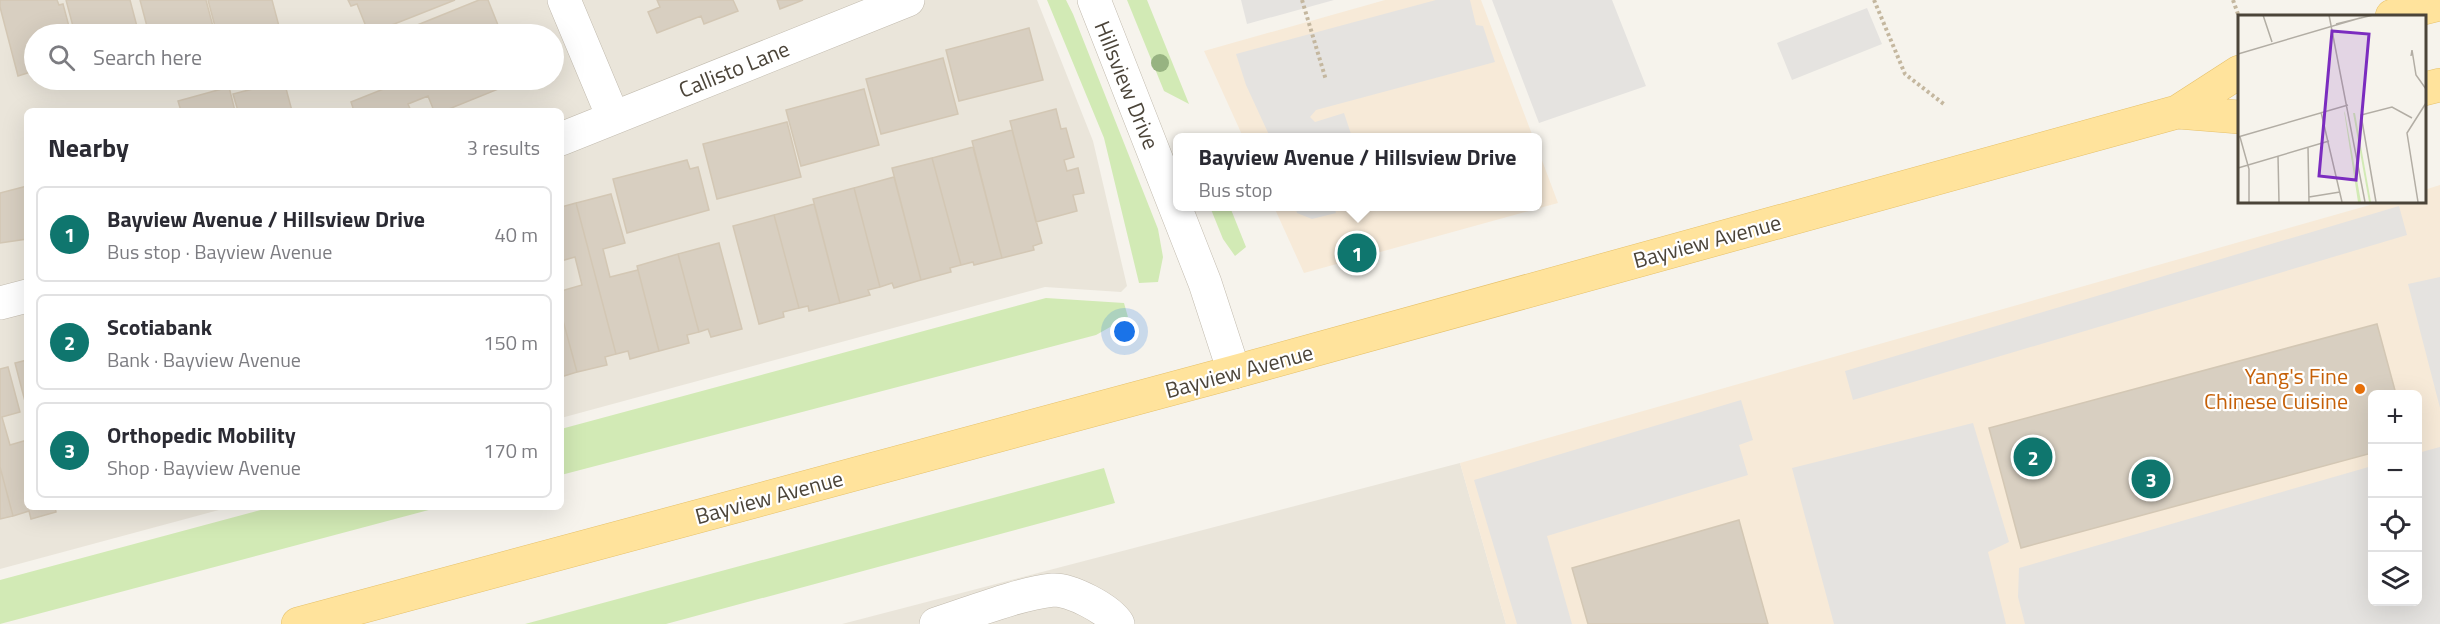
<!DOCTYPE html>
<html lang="en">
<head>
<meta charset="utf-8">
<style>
	body { margin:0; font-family:"Titillium Web",sans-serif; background:#f7f7f7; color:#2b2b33 }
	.controls { position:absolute; right:18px; bottom:18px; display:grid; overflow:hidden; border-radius:9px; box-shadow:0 6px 24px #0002 }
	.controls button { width:54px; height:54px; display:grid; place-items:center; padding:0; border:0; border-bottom:2px solid #e1e1e2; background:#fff; color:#2b2b33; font:30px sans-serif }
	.you { position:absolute; left:1125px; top:332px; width:21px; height:21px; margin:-15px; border:4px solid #fff; border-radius:50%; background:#1a73e8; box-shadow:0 0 0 9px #1a73e833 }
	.badge { display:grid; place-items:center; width:39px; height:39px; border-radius:50%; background:#0f766e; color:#fff; font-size:20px; font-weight:700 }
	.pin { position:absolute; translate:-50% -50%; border:3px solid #fff; box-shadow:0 2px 6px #0006 }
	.popup { position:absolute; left:1173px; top:133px; width:369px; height:78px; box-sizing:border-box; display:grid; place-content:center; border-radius:9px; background:#fff; filter:drop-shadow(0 2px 4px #0005); font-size:20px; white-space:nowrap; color:#7c7c81 }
	.popup b { font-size:22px; color:#2b2b33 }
	.popup::after { content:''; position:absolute; left:50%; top:100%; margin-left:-12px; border:12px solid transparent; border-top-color:#fff }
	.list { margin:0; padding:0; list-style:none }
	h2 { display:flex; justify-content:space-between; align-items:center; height:78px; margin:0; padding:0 24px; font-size:26px }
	h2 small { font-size:20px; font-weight:400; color:#7c7c81 }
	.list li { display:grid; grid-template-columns:39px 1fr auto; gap:18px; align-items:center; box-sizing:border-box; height:96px; margin:0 12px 12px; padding:0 12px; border:2px solid #e1e1e2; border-radius:9px }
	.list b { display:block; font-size:22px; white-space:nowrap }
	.list p { margin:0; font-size:20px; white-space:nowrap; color:#7c7c81 }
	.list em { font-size:20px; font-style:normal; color:#7c7c81 }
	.icon { flex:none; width:33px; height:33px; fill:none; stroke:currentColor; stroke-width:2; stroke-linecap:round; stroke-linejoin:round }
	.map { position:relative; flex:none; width:2440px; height:624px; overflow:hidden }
	.search { position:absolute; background:#fff; box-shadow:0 6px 24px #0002; left:24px; top:24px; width:540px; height:66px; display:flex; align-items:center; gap:15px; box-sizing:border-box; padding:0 21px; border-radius:33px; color:#7c7c81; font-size:22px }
	.panel { position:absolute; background:#fff; box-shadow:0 6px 24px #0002; left:24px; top:108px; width:540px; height:402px; border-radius:9px }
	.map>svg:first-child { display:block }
	.residential { fill:#eae5da; fill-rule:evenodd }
	.commercial { fill:#f7ead8; fill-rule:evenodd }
	.green { fill:#d2eab5 }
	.parking { fill:#e5e3e0 }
	.building { fill:#d8cfc1; stroke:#d3c7b4; stroke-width:1.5 }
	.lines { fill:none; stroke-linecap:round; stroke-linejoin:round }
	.minor-casing { stroke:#c2bbae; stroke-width:34 }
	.major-casing { stroke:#e6c16a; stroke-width:34 }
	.path { stroke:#c4b79f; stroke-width:4; stroke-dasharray:3 3; stroke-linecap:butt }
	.minor { stroke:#fff; stroke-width:33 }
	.major { stroke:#ffe39c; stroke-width:33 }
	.tree { fill:#97b381 }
	.food-dot { fill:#e8710a; stroke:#fff; stroke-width:2 }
	.labels { text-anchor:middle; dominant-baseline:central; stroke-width:4.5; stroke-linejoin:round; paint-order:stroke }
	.street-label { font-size:22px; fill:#4b4439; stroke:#fff }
	.food-label { font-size:22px; fill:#c56008; stroke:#fff; text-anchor:end }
	.inset-road { fill:none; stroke:#b2ada4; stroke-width:1.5 }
	.view { fill:#7b2cbf; fill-opacity:0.15; stroke:#7b2cbf; stroke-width:3 }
	.inset-edge { fill:none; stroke:#4b4439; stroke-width:3 }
</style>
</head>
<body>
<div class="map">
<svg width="2440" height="624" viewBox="0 0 2440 624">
	<rect width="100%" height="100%" fill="#f6f3ec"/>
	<!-- residential -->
	<path class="residential" d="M 0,0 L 1037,0 L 1093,141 L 1127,286 L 1121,292 L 1045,287 L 561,418 L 561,111 L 27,111 L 27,507 L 230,507 L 0,569 ZM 34,34 L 554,34 L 554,80 L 34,80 Z
		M 1460,463 L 1506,624 L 842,624 Z"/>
	<!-- commercial -->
	<path class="commercial" d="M 1385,0 L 1481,0 L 1533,137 L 1243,137 L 1204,51 Z
		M 1537,147 L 1558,203 L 1304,273 L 1274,207 L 1537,206 Z
		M 2440,185 L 2440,624 L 1506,624 L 1460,463 L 2384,201 L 2424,201 L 2424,190 ZM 2372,394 L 2418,394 L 2418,602 L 2372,602 Z"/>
	<!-- green -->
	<path class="green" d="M 1047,0 L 1066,0 L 1073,14 L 1158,229 L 1163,257 L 1158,282 L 1139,283 L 1104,138 Z
		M 1127,0 L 1147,0 L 1189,104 L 1164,91 Z
		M 1210,207 L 1230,207 L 1246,247 L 1235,256 L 1223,239 Z
		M 1046,298 L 1124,303 L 1128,317 L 1096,335 L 561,475 L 561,429 Z
		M 1104,468 L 1115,503 L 666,624 L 525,624 Z
		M 272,507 L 440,507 L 0,624 L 0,580 Z"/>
	<!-- parking -->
	<path class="parking" d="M 1241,0 L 1334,0 L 1247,24 Z
		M 1436,0 L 1470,0 L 1476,25 L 1483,26 L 1495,62 L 1316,110 L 1310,117 L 1315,122 L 1344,113 L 1352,137 L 1270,137 L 1246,85 L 1236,54 Z
		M 1492,0 L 1612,0 L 1646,86 L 1539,123 Z
		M 1867,8 L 1882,44 L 1792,80 L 1777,43 Z
		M 2399,206 L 2407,235 L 1853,400 L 1845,371 Z
		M 1295,207 L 1334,207 L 1336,213 L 1312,219 L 1297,213 Z
		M 2440,277 L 2440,408 L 2408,284 Z
		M 1741,400 L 1753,440 L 1739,445 L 1748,475 L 1547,536 L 1572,624 L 1517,624 L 1474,480 Z
		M 1973,423 L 2009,542 L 1988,552 L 2006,624 L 1834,624 L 1792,468 Z
		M 2440,447 L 2440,624 L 2025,624 L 2018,597 L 2019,568 L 2372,466 L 2372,602 L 2418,602 L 2418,453 Z"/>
	<!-- building -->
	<path class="building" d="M 0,0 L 57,0 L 59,5 L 63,4 L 71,34 L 34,34 L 34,71 L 18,76 L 0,7 Z
		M 66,0 L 130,0 L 139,34 L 75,34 Z
		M 140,0 L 206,0 L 215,34 L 149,34 Z
		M 208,0 L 272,0 L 280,30 L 261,34 L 217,34 Z
		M 348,0 L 455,0 L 369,34 L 357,4 L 351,6 Z
		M 479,0 L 488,0 L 498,25 L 484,31 L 485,34 L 395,34 Z
		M 657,0 L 733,0 L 738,11 L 704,24 L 701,16 L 657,33 L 648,12 L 660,7 Z
		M 777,0 L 803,0 L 780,9 Z
		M 1029,28 L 1043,80 L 959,101 L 946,50 Z
		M 943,58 L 958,114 L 881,134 L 866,79 Z
		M 385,80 L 406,80 L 388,87 Z
		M 406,80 L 517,80 L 518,81 L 444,111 L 434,111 L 428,96 L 408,104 L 411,111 L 354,111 L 351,102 Z
		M 284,81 L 292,111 L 238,111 L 233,94 Z
		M 229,87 L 235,111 L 181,111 L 178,101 Z
		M 864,89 L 879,145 L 801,166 L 786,110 Z
		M 1056,109 L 1061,129 L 1066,128 L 1074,157 L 1064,160 L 1067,171 L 1078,168 L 1084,193 L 1073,195 L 1077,211 L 1036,222 L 1010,121 Z
		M 787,122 L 801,177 L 717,199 L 703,144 Z
		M 1012,130 L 1042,243 L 1033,246 L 1034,250 L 1002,258 L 972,141 Z
		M 973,147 L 1002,258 L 974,265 L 973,262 L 961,265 L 932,158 Z
		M 932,158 L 961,265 L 950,268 L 951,272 L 921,280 L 892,168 Z
		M 687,160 L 690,169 L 698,167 L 709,210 L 627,233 L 613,179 Z
		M 894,177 L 921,280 L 894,288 L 892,283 L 880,287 L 854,188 Z
		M 27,186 L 27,239 L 0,243 L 0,193 Z
		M 854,188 L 880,287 L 868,290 L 870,295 L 840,303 L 813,199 Z
		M 611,194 L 625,243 L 603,249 L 610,277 L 638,270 L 659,351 L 630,359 L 628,351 L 616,354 L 576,203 Z
		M 576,203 L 616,354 L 605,357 L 607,365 L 577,372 L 561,313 L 561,291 L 582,285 L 575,257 L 561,261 L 561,207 Z
		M 814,204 L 840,303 L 809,311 L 808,306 L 799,308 L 774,215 Z
		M 774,215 L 799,308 L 783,312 L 784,317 L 759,324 L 733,226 Z
		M 719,243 L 742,329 L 711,337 L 708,329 L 699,332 L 678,254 Z
		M 678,254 L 699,332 L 687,335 L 689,343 L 659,351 L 637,266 Z
		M 561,313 L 577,372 L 561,377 Z
		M 2377,324 L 2396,394 L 2372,394 L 2372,453 L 2021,548 L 1989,428 Z
		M 27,360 L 27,409 L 15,363 Z
		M 8,367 L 20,412 L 2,417 L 10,445 L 27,440 L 27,507 L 55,507 L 56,512 L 31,519 L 29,511 L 13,516 L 0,467 L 0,369 Z
		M 0,467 L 13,516 L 0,519 Z
		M 1739,520 L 1768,624 L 1588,624 L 1572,568 Z"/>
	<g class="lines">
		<!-- minor casing -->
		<g class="minor-casing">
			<path id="minor" d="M 564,0 L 613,117
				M 1094,0 L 1205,283 L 1234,372
				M 561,139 L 908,0
				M 0,303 L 27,296
				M 936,624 C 971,613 1017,594 1053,590 C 1070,589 1109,609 1118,624"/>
		</g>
		<!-- major casing -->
		<g class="major-casing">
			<path id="major" d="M 2392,16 L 2440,4
				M 2424,89 L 2440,85
				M 2177,112 L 2239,117
				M 298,624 L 1234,372 L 2177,112 L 2239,72"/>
		</g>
		<!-- path -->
		<path class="path" d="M 1302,0 L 1326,80
			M 1874,0 L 1905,74 L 1945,105
			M 2233,0 L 2239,17"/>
		<!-- minor -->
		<use href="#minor" class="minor"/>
		<!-- major -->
		<use href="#major" class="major"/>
	</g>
	<!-- trees -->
	<circle class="tree" cx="1160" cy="63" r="9"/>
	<!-- markers -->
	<circle class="food-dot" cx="2360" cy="389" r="6"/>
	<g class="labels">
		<!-- street labels -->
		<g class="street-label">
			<text transform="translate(734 69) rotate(-22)">Callisto Lane</text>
			<text transform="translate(1127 85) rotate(68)">Hillsview Drive</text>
			<text transform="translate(1707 241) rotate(-15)">Bayview Avenue</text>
			<text transform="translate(1239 371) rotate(-15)">Bayview Avenue</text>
			<text transform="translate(769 497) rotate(-15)">Bayview Avenue</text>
		</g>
		<!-- food labels -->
		<g class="food-label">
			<text x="2348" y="376">Yang's Fine<tspan x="2348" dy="25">Chinese Cuisine</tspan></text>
		</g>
	</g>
	<!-- overview -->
	<g transform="translate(2238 15)">
		<rect width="188" height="188" fill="#f6f3ec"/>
		<path d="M 106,96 L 107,98 L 123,187 L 120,187 ZM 115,98 L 117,98 L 133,187 L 131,187 Z" fill="#d2eab5"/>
		<path class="inset-road" d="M 25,0 L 34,27M 91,0 L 127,187M 98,9 L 135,0M 0,39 L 122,3M 173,41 L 174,35 L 178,60 L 188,74M 83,97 L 104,187M 0,122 L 110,90M 2,122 L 11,154 L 11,187M 70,132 L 71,187M 40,141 L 41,187M 0,153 L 91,126M 71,182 L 102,177M 138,187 L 123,100 L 154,92 L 174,103M 180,187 L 169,118 L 188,88"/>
		<path class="view" d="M 94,16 L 131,19 L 118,165 L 81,161 Z"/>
		<rect width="188" height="188" class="inset-edge"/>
	</g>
</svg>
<div class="controls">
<button>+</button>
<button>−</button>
<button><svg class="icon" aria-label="locate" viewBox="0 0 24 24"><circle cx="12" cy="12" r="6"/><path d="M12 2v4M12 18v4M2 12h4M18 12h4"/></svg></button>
<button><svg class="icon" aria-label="layers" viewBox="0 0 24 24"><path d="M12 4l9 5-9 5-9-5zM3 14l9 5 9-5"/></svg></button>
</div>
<div class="you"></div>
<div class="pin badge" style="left:1357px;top:253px">1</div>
<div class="popup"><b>Bayview Avenue / Hillsview Drive</b>Bus stop</div>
<div class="pin badge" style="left:2033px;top:457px">2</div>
<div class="pin badge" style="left:2151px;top:479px">3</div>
<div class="search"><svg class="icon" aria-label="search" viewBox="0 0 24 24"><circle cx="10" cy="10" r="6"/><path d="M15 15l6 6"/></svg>Search here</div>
<section class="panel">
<h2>Nearby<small>3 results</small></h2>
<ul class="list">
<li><span class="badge">1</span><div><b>Bayview Avenue / Hillsview Drive</b><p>Bus stop · Bayview Avenue</p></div><em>40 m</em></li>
<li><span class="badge">2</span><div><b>Scotiabank</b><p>Bank · Bayview Avenue</p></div><em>150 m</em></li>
<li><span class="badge">3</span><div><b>Orthopedic Mobility</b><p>Shop · Bayview Avenue</p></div><em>170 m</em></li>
</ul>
</section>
</div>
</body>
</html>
